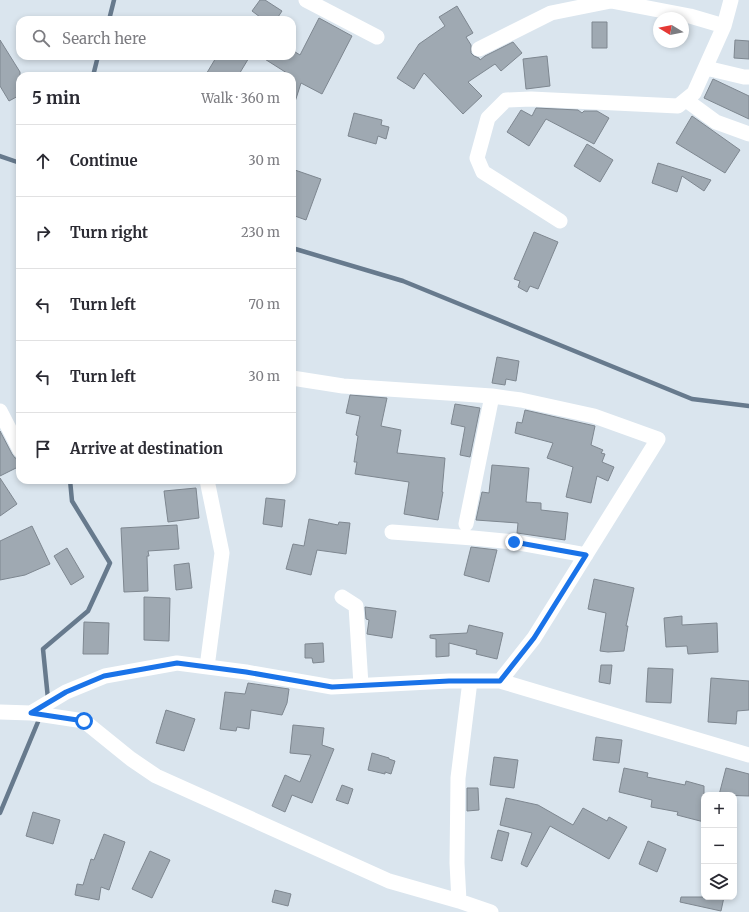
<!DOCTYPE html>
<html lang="en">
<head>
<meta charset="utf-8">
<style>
	body { margin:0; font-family:Merriweather,serif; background:#f7f7f7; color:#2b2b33 }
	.controls { position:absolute; right:12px; bottom:12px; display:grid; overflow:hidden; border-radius:8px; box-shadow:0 2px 6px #0003 }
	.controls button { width:36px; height:36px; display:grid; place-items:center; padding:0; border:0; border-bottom:1px solid #e1e1e2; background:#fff; color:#2b2b33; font:20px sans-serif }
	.compass { position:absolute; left:653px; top:12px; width:36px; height:36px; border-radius:50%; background:#fff; box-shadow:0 2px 6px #0003; rotate:280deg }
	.stop { position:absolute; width:12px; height:12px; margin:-9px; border:3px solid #1a73e8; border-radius:50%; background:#fff }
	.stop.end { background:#1a73e8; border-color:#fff; box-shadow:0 1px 4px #0008 }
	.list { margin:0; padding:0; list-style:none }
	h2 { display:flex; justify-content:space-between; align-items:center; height:52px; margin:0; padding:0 16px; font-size:17px }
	h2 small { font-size:13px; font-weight:400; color:#7c7c81 }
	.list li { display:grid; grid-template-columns:26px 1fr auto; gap:12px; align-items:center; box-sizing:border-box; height:72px; padding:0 16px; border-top:1px solid #e1e1e2 }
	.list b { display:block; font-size:15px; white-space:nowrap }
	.list em { font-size:13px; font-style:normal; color:#7c7c81 }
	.icon { flex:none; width:22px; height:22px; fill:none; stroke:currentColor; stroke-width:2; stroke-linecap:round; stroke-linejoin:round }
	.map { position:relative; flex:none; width:749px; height:912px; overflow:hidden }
	.search { position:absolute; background:#fff; box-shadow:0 2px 6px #0003; left:16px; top:16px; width:280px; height:44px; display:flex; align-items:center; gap:10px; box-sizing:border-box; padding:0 14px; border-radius:12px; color:#7c7c81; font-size:15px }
	.panel { position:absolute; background:#fff; box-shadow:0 2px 6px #0003; left:16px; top:72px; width:280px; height:412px; border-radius:12px }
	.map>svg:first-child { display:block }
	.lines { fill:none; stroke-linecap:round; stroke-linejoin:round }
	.stream { stroke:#677a8d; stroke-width:4.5 }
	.building { fill:#9fa9b2; stroke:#7e8790 }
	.minor { stroke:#fff; stroke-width:15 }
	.route { stroke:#1a73e8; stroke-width:5 }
</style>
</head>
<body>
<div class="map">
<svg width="749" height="912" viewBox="0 0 749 912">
	<rect width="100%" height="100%" fill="#dae5ee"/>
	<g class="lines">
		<!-- stream -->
		<path class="stream" d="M 109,20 L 114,0
			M 93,76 L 98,56
			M 0,156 L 20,163
			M 292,248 L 403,281 L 692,399 L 749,406
			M 48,699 L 43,649 L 88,611 L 110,563 L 72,501 L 70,480
			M 0,813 L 40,717"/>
	</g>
	<!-- building -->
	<path class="building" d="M 260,0 L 265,0 L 282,11 L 276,20 L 264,20 L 252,11 Z
		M 457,6 L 473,33 L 466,37 L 471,45 L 471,53 L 474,56 L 479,58 L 480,60 L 485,56 L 513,42 L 522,53 L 501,71 L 495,64 L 468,82 L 482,96 L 463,114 L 424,73 L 414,89 L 397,78 L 419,44 L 445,26 L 439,17 Z
		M 319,18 L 352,36 L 322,94 L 301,83 L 294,105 L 292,104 L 292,76 L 289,76 L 290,75 L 260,56 L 292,56 L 292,50 L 300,55 Z
		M 592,22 L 607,22 L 607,48 L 592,48 Z
		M 0,40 L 20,72 L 20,95 L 9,101 L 0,86 Z
		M 735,40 L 749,41 L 749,59 L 734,58 Z
		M 217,56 L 250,56 L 238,76 L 205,76 Z
		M 547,56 L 550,86 L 526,89 L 523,59 Z
		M 713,79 L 749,96 L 749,119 L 704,98 Z
		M 536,108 L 578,110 L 582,113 L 584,111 L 597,111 L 609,118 L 594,144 L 546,119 L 529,146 L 507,132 L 521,110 L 532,116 Z
		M 354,113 L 382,120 L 381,125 L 389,127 L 386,139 L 378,136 L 376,144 L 348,136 Z
		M 692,116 L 740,150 L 725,173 L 676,143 Z
		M 587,144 L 613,160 L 600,182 L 574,166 Z
		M 658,163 L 684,171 L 711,180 L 704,191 L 682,176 L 677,192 L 652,183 Z
		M 292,169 L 321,179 L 306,220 L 292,215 Z
		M 534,232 L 558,242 L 538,289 L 530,286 L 527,292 L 518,287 L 520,281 L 514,279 Z
		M 497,357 L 519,361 L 516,381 L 506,379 L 505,385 L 492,383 Z
		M 350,395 L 387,398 L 381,426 L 401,430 L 397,453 L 445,458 L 442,492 L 443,492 L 438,520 L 404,514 L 409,482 L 355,474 L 357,462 L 354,462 L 358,436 L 356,435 L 360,416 L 346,413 Z
		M 455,404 L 480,408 L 470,457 L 460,455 L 465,427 L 451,424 Z
		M 525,410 L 595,426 L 591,445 L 603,450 L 601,453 L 605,454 L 602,462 L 614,467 L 608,481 L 597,476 L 591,503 L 566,497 L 573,467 L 547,458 L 553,443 L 515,433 L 517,422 L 522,423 Z
		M 0,431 L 12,454 L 15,458 L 20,459 L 20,466 L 0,476 Z
		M 492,465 L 529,468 L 526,502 L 541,503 L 541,510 L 568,513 L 565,540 L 517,533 L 518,523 L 476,520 L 482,492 L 489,493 Z
		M 0,478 L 17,504 L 0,516 Z
		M 196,488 L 199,518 L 168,522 L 164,491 Z
		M 266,498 L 285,500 L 282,527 L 263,524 Z
		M 309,519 L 338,525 L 339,522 L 350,523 L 346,554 L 317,550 L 311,575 L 286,569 L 293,544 L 304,546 Z
		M 177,525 L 179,549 L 148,551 L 149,556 L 147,556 L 148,591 L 124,592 L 121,528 Z
		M 32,526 L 50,564 L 25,575 L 0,580 L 0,541 Z
		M 471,547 L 497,550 L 489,582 L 464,575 Z
		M 67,548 L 84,577 L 71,585 L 54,556 Z
		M 189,563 L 192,588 L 176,590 L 174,565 Z
		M 594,579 L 634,588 L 626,626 L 628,626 L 624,651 L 608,652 L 600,651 L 606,613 L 588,609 Z
		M 144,597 L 170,598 L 169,641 L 144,640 Z
		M 365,607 L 396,611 L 392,638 L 367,634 L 369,620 L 366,619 Z
		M 682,616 L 682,625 L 717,623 L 718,652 L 688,654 L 687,646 L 666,647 L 664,618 Z
		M 84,622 L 109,623 L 108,654 L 83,654 Z
		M 469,625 L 503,633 L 497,659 L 476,654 L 477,650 L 449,643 L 449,656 L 436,657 L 436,639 L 430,638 L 430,635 L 467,633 Z
		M 323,643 L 324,662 L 313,663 L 312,658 L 305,658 L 305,644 Z
		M 601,665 L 612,665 L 610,684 L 599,682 Z
		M 648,668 L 673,669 L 671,703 L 646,702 Z
		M 711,678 L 749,681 L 749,710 L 737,711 L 736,724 L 708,722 Z
		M 248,683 L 289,689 L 287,703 L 282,715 L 251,710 L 249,729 L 237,727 L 236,731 L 220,729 L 225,692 L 245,694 Z
		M 166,710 L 195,719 L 184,751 L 156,743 Z
		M 293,725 L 324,728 L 322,745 L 334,749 L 312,803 L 292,795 L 285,812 L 272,806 L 285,775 L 300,782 L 311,755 L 290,753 Z
		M 596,737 L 622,740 L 619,763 L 593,760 Z
		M 372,753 L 389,758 L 389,759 L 395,761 L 391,774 L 385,772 L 385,774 L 368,770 Z
		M 494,757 L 518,760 L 514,788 L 490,785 Z
		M 624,768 L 648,773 L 647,777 L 685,785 L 686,781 L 704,786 L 704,822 L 677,815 L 678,812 L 651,807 L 652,800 L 619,792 Z
		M 726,768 L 749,774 L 749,796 L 719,795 Z
		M 342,785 L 353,789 L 348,804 L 336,800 Z
		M 467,788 L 478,788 L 479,810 L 467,811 Z
		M 506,798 L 538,805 L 573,825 L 583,808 L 607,821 L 609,817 L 627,827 L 609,859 L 550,826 L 527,867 L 521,864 L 532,833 L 500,825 Z
		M 33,812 L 60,820 L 53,844 L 26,836 Z
		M 498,830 L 509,833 L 502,861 L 491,858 Z
		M 104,834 L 125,842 L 109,890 L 101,887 L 99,900 L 75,895 L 77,884 L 83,885 L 91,859 L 94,860 Z
		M 648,841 L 666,849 L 657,872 L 639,864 Z
		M 150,851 L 170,860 L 152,898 L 132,889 Z
		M 275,890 L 291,894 L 288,906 L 272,902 Z
		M 681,897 L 724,897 L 721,911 L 680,902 Z"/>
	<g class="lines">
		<!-- minor -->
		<path class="minor" d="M 306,0 L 377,37
			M 479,49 L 551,13 L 611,1 L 690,16 L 724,26
			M 706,68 L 744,77 L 749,77
			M 686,100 L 716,122 L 749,134
			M 560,221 L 483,172 L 477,158 L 488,118 L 506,100 L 531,99 L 678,106 L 694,93 L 724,26 L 731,0
			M 292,378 L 343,386 L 492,396 L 521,400 L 594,416 L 658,439 L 534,638 L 500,681
			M 0,411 L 20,450
			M 207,480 L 222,553 L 207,667
			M 466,524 L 492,396
			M 392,532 L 473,538 L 514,542 L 586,555
			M 342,597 L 356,606 L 361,685
			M 0,712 L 31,713 L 84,721 L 131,759 L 156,776 L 389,881 L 459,901 L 491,912
			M 31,713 L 66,692 L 105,676 L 177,663 L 246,672 L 332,687 L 449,681 L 500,681 L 749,755
			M 459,901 L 457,863 L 458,778 L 470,681"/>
	</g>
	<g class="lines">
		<!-- route -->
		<path class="route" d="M 84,721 L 31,713 L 66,692 L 104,676 L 177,663 L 246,672 L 332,687 L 449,681 L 500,681 L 534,638 L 586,555 L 514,542"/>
	</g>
</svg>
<div class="controls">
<button>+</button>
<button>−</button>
<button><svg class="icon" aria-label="layers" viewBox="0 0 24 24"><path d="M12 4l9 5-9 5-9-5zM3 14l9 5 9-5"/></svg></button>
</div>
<svg class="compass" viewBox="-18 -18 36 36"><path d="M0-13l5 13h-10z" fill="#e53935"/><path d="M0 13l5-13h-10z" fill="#7c7c81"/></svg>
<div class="stop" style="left:84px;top:721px"></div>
<div class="stop end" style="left:514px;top:542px"></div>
<div class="search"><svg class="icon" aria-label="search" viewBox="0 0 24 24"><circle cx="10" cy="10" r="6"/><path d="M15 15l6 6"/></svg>Search here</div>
<section class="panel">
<h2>5 min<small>Walk · 360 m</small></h2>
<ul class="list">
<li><svg class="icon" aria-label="ahead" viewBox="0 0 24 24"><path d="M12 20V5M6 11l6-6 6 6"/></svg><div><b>Continue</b></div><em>30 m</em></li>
<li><svg class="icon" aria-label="right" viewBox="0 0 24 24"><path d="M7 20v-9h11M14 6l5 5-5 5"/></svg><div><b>Turn right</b></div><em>230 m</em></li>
<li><svg class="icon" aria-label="left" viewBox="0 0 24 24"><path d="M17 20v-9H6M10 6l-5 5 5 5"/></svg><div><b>Turn left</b></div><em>70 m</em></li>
<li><svg class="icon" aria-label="left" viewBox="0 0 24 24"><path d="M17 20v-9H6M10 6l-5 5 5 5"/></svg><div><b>Turn left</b></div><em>30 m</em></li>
<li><svg class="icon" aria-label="arrive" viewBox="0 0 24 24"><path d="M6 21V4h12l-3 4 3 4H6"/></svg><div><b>Arrive at destination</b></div></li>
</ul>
</section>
</div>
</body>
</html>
